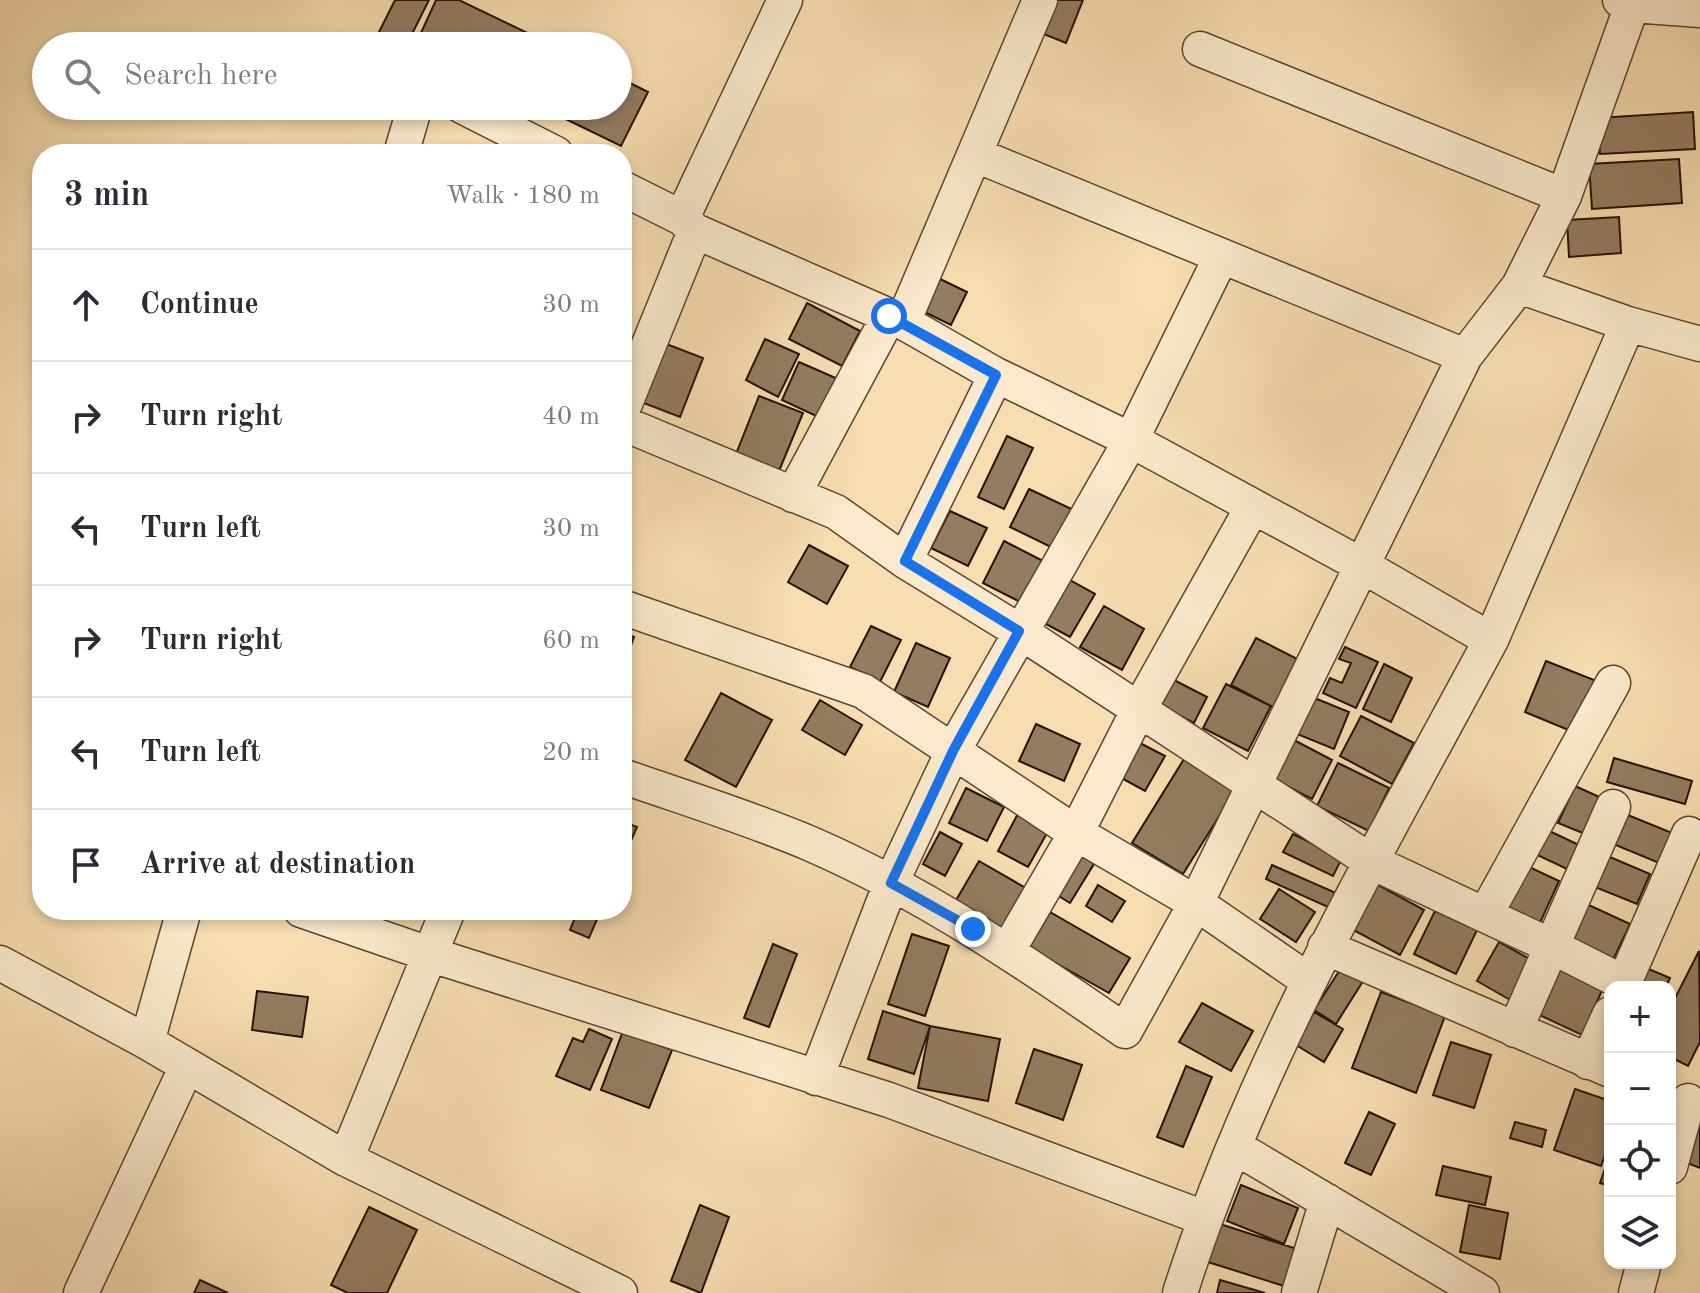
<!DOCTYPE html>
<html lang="en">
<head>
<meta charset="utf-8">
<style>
	body { margin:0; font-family:"Old Standard TT",serif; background:#f2f2f3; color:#2b2b33 }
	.controls { position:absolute; right:24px; bottom:24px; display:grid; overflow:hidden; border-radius:16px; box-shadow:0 4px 12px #0003 }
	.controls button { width:72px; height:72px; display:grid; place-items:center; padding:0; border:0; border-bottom:2px solid #e1e1e2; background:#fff; color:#2b2b33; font:40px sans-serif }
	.stop { position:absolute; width:24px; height:24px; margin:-18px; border:6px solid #1a73e8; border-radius:50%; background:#fff }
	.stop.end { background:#1a73e8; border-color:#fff; box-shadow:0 2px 8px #0008 }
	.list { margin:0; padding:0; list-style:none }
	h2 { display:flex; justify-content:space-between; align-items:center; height:104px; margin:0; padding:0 32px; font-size:34px }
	h2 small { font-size:26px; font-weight:400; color:#7c7c81 }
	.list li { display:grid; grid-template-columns:52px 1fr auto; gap:24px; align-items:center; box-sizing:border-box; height:112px; padding:0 32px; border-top:2px solid #e1e1e2 }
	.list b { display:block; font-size:30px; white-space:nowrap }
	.list em { font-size:26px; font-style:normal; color:#7c7c81 }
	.icon { flex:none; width:44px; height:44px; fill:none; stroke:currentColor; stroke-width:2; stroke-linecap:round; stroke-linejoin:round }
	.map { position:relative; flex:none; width:1700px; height:1293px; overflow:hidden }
	.search { position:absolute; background:#fff; box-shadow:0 4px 12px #0003; left:32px; top:32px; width:600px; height:88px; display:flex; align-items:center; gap:20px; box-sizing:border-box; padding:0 28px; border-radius:44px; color:#7c7c81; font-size:30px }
	.panel { position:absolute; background:#fff; box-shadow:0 4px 12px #0003; left:32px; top:144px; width:600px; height:776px; border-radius:32px }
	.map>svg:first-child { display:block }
	.building { fill:#937c5f; stroke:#271208; stroke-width:2 }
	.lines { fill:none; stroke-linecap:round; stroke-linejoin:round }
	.minor-casing { stroke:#5b4532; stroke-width:37 }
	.minor { stroke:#fae9cc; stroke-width:34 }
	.route { stroke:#1a73e8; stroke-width:10 }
</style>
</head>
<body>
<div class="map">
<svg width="1700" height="1293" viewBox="0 0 1700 1293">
	<rect width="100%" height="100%" fill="#f7ddb0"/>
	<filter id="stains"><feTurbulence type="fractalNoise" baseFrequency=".0025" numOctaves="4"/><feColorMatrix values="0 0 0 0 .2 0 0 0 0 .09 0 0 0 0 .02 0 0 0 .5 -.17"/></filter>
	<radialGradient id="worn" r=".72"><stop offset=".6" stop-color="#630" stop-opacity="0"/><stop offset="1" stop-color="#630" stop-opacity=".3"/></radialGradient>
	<!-- building -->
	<path class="building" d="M 395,0 L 429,0 L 406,46 L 378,34 Z
		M 436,0 L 459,0 L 554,46 L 415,46 Z
		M 1054,0 L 1083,0 L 1066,43 L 1041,33 Z
		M 618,77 L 648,92 L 621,146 L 539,106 L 618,106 Z
		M 1693,112 L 1695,149 L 1600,154 L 1598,118 Z
		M 1679,159 L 1682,203 L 1592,209 L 1589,164 Z
		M 1619,217 L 1621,253 L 1569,257 L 1567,220 Z
		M 934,276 L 967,292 L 951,325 L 918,309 Z
		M 807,303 L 860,331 L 842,366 L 789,339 Z
		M 765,339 L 799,354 L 778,397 L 746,380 Z
		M 656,340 L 703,358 L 680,417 L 633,399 Z
		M 799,362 L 847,383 L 829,422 L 782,400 Z
		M 759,396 L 803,413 L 779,471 L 736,454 Z
		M 1007,436 L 1033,448 L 1004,509 L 978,497 Z
		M 1029,489 L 1082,514 L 1063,553 L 1010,527 Z
		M 950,511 L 987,528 L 968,566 L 931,548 Z
		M 1004,541 L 1045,562 L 1024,604 L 983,583 Z
		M 809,545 L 848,566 L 827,604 L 788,582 Z
		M 1068,579 L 1095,594 L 1070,637 L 1044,623 Z
		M 1104,606 L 1144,629 L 1122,670 L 1080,647 Z
		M 871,626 L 901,640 L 880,682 L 850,667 Z
		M 622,633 L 634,637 L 622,671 Z
		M 1256,638 L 1305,663 L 1280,711 L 1231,685 Z
		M 916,643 L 950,658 L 928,707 L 894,692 Z
		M 1345,647 L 1378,662 L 1356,708 L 1323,693 L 1330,678 L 1342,683 L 1351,663 L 1339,659 Z
		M 1546,661 L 1599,682 L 1578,734 L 1525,712 Z
		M 1384,664 L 1412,678 L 1391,722 L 1363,709 Z
		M 1170,678 L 1207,697 L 1194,723 L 1157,704 Z
		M 1226,684 L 1271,706 L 1248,751 L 1203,728 Z
		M 721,693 L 772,720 L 736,787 L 685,760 Z
		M 1312,697 L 1349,712 L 1334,749 L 1297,734 Z
		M 820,700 L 862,725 L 845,755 L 802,730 Z
		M 1361,716 L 1414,743 L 1392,784 L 1340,756 Z
		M 1036,724 L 1080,744 L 1064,781 L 1019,761 Z
		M 1292,739 L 1332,760 L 1312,799 L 1271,778 Z
		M 1136,741 L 1165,756 L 1145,791 L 1116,775 Z
		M 1614,758 L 1692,781 L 1685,804 L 1607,782 Z
		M 1184,759 L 1235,791 L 1183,874 L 1132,843 Z
		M 1338,763 L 1389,788 L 1369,831 L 1317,806 Z
		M 1575,786 L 1606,800 L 1590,836 L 1558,823 Z
		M 966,788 L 1004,807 L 987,841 L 949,823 Z
		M 1020,810 L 1051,826 L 1028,867 L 998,851 Z
		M 1618,811 L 1677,835 L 1664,865 L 1606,841 Z
		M 622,821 L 637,827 L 622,861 Z
		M 1545,829 L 1579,845 L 1567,869 L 1533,853 Z
		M 940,832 L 962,844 L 945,876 L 923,864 Z
		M 1293,834 L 1342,858 L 1333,876 L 1283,852 Z
		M 1079,849 L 1097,859 L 1070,903 L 1052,892 Z
		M 1598,852 L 1650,874 L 1637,904 L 1585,883 Z
		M 979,861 L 1031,891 L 1007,932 L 955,902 Z
		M 1272,865 L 1336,893 L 1330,908 L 1266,879 Z
		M 1527,866 L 1559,881 L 1539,925 L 1507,910 Z
		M 1371,881 L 1424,910 L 1400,955 L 1346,926 Z
		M 1098,885 L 1125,901 L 1112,922 L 1086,906 Z
		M 1279,889 L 1315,912 L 1296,942 L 1260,919 Z
		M 1580,901 L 1630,924 L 1613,960 L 1563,938 Z
		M 578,910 L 601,910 L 589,938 L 570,930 Z
		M 1435,911 L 1477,930 L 1456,974 L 1414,954 Z
		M 1050,912 L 1130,958 L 1109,993 L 1029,948 Z
		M 912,934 L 949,946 L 925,1016 L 888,1004 Z
		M 1499,942 L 1535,962 L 1512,1001 L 1477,981 Z
		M 773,944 L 797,954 L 769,1027 L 744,1018 Z
		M 1699,951 L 1700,1042 L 1688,1066 L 1670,1057 L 1670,1008 Z
		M 1551,962 L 1604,986 L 1582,1035 L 1529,1010 Z
		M 1343,965 L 1365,978 L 1336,1024 L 1314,1010 Z
		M 1644,967 L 1670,978 L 1666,987 L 1636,987 Z
		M 257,991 L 308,997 L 302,1037 L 252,1030 Z
		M 1381,992 L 1445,1016 L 1416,1093 L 1352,1068 Z
		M 1202,1003 L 1253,1031 L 1231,1071 L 1179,1042 Z
		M 883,1011 L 930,1026 L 914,1074 L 868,1059 Z
		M 1314,1012 L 1343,1029 L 1324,1062 L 1296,1045 Z
		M 930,1026 L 1000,1039 L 988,1101 L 918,1088 Z
		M 589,1029 L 612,1039 L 590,1090 L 556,1076 L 573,1038 L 583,1042 Z
		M 623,1031 L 672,1050 L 649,1108 L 601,1090 Z
		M 1451,1042 L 1491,1055 L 1474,1108 L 1433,1095 Z
		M 1034,1049 L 1082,1065 L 1063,1120 L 1016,1103 Z
		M 1186,1066 L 1212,1077 L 1183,1147 L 1157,1137 Z
		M 1575,1089 L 1610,1101 L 1610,1141 L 1601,1166 L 1554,1150 Z
		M 1369,1112 L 1395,1124 L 1371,1175 L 1345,1163 Z
		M 1700,1116 L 1700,1168 L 1682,1161 Z
		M 1515,1122 L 1546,1130 L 1542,1147 L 1510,1138 Z
		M 1610,1154 L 1610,1186 L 1600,1183 Z
		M 1443,1166 L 1491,1177 L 1485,1205 L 1436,1195 Z
		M 1241,1185 L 1298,1208 L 1284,1244 L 1227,1221 Z
		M 700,1205 L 729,1217 L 701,1293 L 671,1281 Z
		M 1469,1205 L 1508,1213 L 1500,1259 L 1460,1252 Z
		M 369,1207 L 417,1230 L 387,1293 L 348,1293 L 331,1285 Z
		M 1220,1224 L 1300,1250 L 1287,1287 L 1208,1262 Z
		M 200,1280 L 228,1293 L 194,1293 Z
		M 1220,1280 L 1265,1293 L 1217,1293 Z"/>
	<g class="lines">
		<!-- minor casing -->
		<g class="minor-casing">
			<path id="minor" d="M 1040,0 L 903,322 L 996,375 L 1131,440 L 1363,566 L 1491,640 L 1628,324
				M 1620,0 L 1632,5 L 1700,10
				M 1632,5 L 1564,196 L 1519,286 L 1628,324 L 1700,344
				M 1200,49 L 1564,196
				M 462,106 L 556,154
				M 401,154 L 415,106
				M 976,155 L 1465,356 L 1519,286
				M 622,188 L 682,218 L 695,231
				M 682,218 L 785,0
				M 622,411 L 695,231 L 903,322
				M 622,423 L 836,512 L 905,561 L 1019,631 L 1372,862 L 1551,946 L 1624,983 L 1622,987
				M 793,495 L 889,316
				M 905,561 L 996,375
				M 622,607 L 863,691 L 1076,833 L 1196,903 L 1309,981
				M 622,776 C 685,798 750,818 811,844 C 924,893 1025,962 1125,1031 L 1196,903 L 1465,356
				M 301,910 L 432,955 L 889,1100 L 1204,1218
				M 448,910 L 346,1159 L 620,1293
				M 1485,915 L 1613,683
				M 1325,947 L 1610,1070
				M 1008,950 L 1076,833 L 1138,711 L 1252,508
				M 0,963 L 147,1042 L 346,1159
				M 1624,983 L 1689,834
				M 1515,1030 L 1613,807
				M 147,1042 L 184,910
				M 1588,1062 L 1610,1014
				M 816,1078 L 891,883 L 954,749 L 1131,440 L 1221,257
				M 1235,1147 L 1482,1293
				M 1670,1167 L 1688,1101
				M 81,1293 L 187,1066
				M 1180,1293 C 1253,1063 1377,852 1491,640
				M 1299,1293 L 1327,1201
				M 1636,1293 L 1644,1263"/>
		</g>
		<!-- minor -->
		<use href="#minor" class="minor"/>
	</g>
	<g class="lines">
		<!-- route -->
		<path class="route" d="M 889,316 L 996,375 L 905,561 L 1019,631 L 954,749 L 891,883 L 973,929"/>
	</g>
	<rect width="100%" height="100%" filter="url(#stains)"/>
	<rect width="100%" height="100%" fill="url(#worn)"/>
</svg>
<div class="controls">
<button>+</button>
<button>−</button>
<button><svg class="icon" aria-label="locate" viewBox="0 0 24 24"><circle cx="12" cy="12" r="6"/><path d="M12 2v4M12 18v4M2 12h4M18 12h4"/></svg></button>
<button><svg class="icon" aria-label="layers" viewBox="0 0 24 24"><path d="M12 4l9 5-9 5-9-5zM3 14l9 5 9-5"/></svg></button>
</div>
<div class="stop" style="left:889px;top:316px"></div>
<div class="stop end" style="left:973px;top:929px"></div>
<div class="search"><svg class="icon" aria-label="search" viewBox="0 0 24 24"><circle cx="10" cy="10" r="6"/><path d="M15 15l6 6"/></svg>Search here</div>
<section class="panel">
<h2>3 min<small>Walk · 180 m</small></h2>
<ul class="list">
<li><svg class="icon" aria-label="ahead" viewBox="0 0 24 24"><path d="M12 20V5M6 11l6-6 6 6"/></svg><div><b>Continue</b></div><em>30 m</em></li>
<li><svg class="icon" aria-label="right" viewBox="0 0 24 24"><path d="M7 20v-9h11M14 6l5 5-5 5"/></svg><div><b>Turn right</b></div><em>40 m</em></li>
<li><svg class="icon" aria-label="left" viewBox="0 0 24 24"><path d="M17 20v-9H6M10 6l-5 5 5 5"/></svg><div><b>Turn left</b></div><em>30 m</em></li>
<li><svg class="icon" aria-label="right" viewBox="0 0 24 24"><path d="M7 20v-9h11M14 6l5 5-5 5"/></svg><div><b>Turn right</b></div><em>60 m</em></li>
<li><svg class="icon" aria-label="left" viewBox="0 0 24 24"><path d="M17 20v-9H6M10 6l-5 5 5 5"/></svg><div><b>Turn left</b></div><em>20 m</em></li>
<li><svg class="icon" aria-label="arrive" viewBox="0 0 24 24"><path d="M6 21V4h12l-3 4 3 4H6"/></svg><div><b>Arrive at destination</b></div></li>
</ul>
</section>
</div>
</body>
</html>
